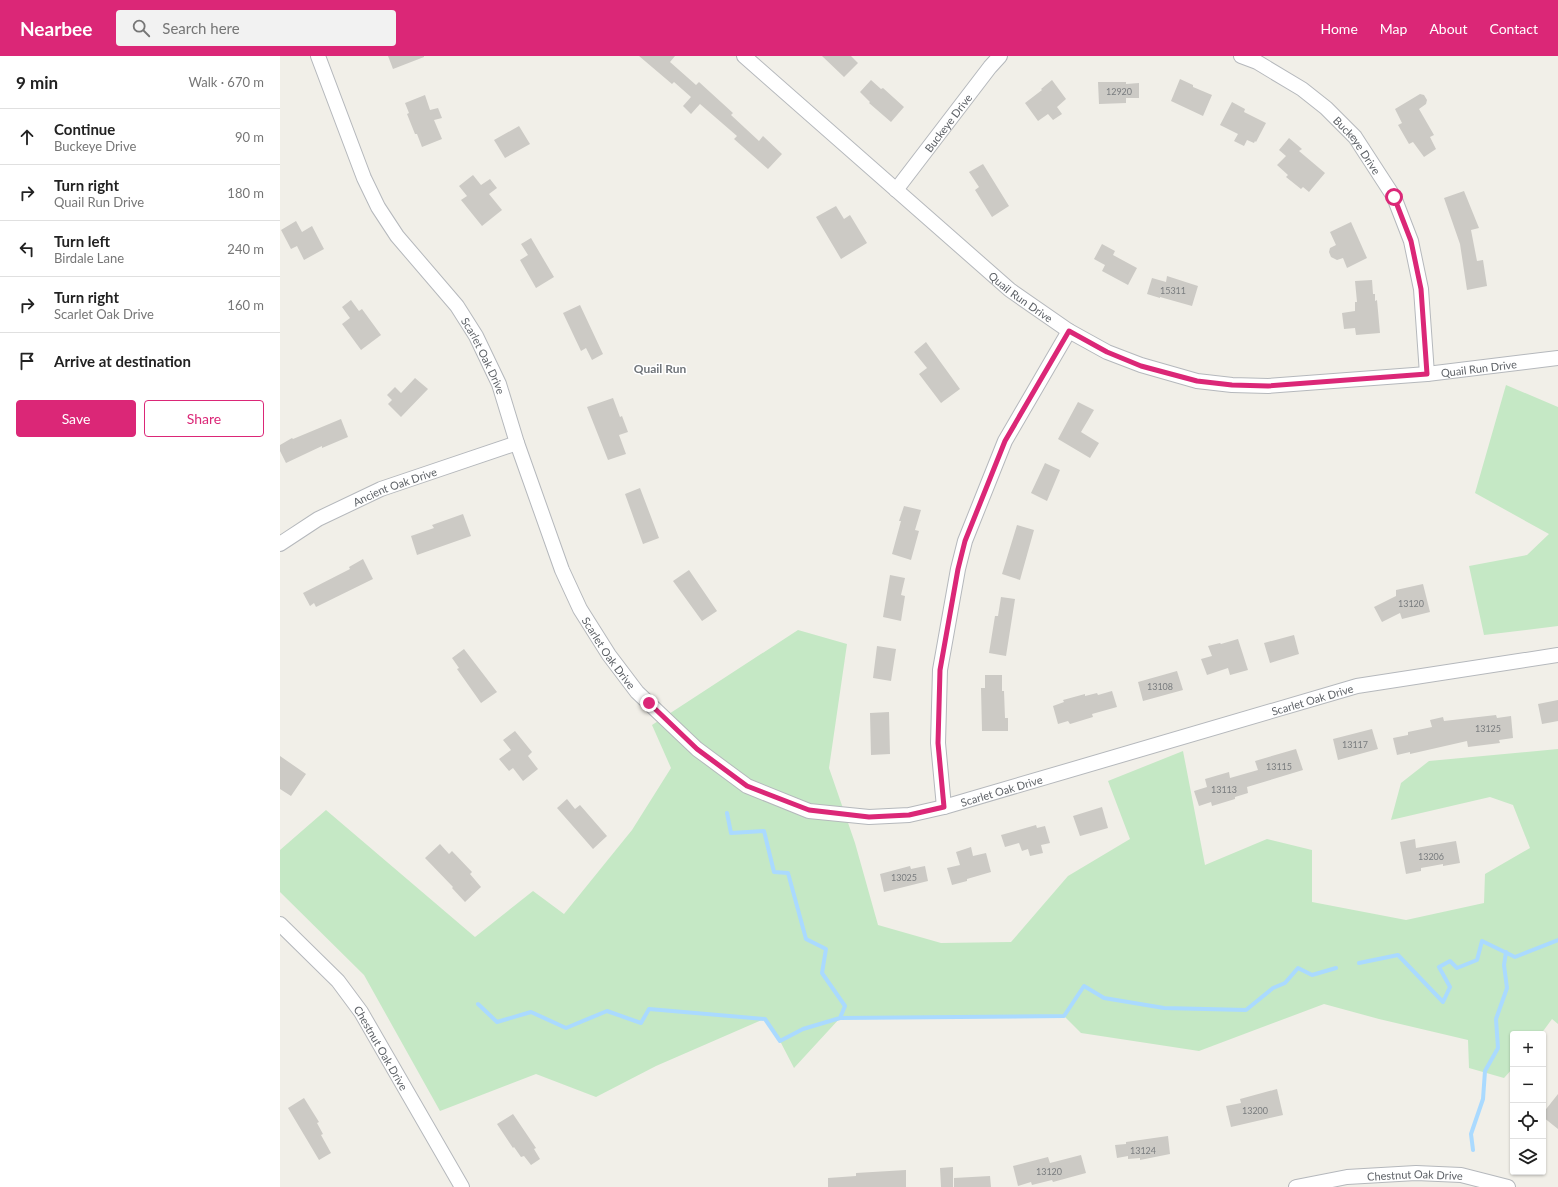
<!DOCTYPE html>
<html lang="en">
<head>
<meta charset="utf-8">
<style>
	body { margin:0; font-family:Lato,sans-serif; background:#f2f2f2; color:#222 }
	.controls { position:absolute; right:12px; bottom:12px; display:grid; overflow:hidden; border-radius:4px; box-shadow:0 1px 3px #0004 }
	.controls button { width:36px; height:36px; display:grid; place-items:center; padding:0; border:0; border-bottom:1px solid #e0e0e0; background:#fff; color:#222; font:20px sans-serif }
	.stop { position:absolute; width:12px; height:12px; margin:-9px; border:3px solid #db2777; border-radius:50%; background:#fff }
	.stop.end { background:#db2777; border-color:#fff; box-shadow:0 1px 4px #0008 }
	.list { margin:0; padding:0; list-style:none }
	h2 { display:flex; justify-content:space-between; align-items:center; height:52px; margin:0; padding:0 16px; font-size:17px }
	h2 small { font-size:13px; font-weight:400; color:#767676 }
	.list li { display:grid; grid-template-columns:26px 1fr auto; gap:12px; align-items:center; box-sizing:border-box; height:56px; padding:0 16px; border-top:1px solid #e0e0e0 }
	.list b { display:block; font-size:15px; white-space:nowrap }
	.list p { margin:0; font-size:13px; white-space:nowrap; color:#767676 }
	.list em { font-size:13px; font-style:normal; color:#767676 }
	.actions { display:flex; gap:8px; padding:12px 16px }
	.actions a { flex:1; padding:9px 0; border:1px solid #db2777; border-radius:4px; text-align:center; font-size:14px; color:#db2777 }
	.actions .main { background:#db2777; color:#fff }
	.icon { flex:none; width:22px; height:22px; fill:none; stroke:currentColor; stroke-width:2; stroke-linecap:round; stroke-linejoin:round }
	.map { position:relative; flex:none; width:1278px; height:1131px; overflow:hidden }
	header { display:flex; align-items:center; gap:24px; box-sizing:border-box; height:56px; padding:0 20px; background:#db2777; color:#fff }
	header strong { font-size:19px }
	nav { display:flex; gap:22px; margin-inline-start:auto; font-size:14px }
	.search { width:280px; height:36px; background:#f2f2f2; display:flex; align-items:center; gap:10px; box-sizing:border-box; padding:0 14px; border-radius:4px; color:#767676; font-size:15px }
	main { display:flex }
	aside { flex:1; background:#fff }
	.map>svg:first-child { display:block }
	.green { fill:#c5e8c5 }
	.lines { fill:none; stroke-linecap:round; stroke-linejoin:round }
	.stream { stroke:#aadaff; stroke-width:4 }
	.building { fill:#cccac5 }
	.street-casing { stroke:#b5b8bc; stroke-width:16 }
	.street { stroke:#fff; stroke-width:14 }
	.route { stroke:#db2777; stroke-width:5 }
	.labels { text-anchor:middle; dominant-baseline:central; stroke-width:3; stroke-linejoin:round; paint-order:stroke }
	.number-label { font-size:9px; fill:#7a7d7f }
	.street-label { font-size:11px; fill:#5f6368; stroke:#fff }
	.neighbourhood-label { font-size:12px; font-weight:bold; fill:#70757a; stroke:#fff }
</style>
</head>
<body>
<header>
<strong>Nearbee</strong>
<div class="search"><svg class="icon" aria-label="search" viewBox="0 0 24 24"><circle cx="10" cy="10" r="6"/><path d="M15 15l6 6"/></svg>Search here</div>
<nav><a>Home</a><a>Map</a><a>About</a><a>Contact</a></nav>
</header>
<main>
<aside>
<h2>9 min<small>Walk · 670 m</small></h2>
<ul class="list">
<li><svg class="icon" aria-label="ahead" viewBox="0 0 24 24"><path d="M12 20V5M6 11l6-6 6 6"/></svg><div><b>Continue</b><p>Buckeye Drive</p></div><em>90 m</em></li>
<li><svg class="icon" aria-label="right" viewBox="0 0 24 24"><path d="M7 20v-9h11M14 6l5 5-5 5"/></svg><div><b>Turn right</b><p>Quail Run Drive</p></div><em>180 m</em></li>
<li><svg class="icon" aria-label="left" viewBox="0 0 24 24"><path d="M17 20v-9H6M10 6l-5 5 5 5"/></svg><div><b>Turn left</b><p>Birdale Lane</p></div><em>240 m</em></li>
<li><svg class="icon" aria-label="right" viewBox="0 0 24 24"><path d="M7 20v-9h11M14 6l5 5-5 5"/></svg><div><b>Turn right</b><p>Scarlet Oak Drive</p></div><em>160 m</em></li>
<li><svg class="icon" aria-label="arrive" viewBox="0 0 24 24"><path d="M6 21V4h12l-3 4 3 4H6"/></svg><div><b>Arrive at destination</b></div></li>
</ul>
<div class="actions"><a class="main">Save</a><a>Share</a></div>
</aside>
<div class="map">
<svg width="1278" height="1131" viewBox="0 0 1278 1131">
	<rect width="100%" height="100%" fill="#f1efe8"/>
	<!-- green -->
	<path class="green" d="M 1226,329 L 1278,351 L 1278,570 L 1204,579 L 1189,510 L 1247,499 L 1269,478 L 1195,437 Z
		M 518,574 L 567,588 L 549,712 L 575,787 L 598,869 L 661,887 L 731,886 L 788,820 L 850,783 L 828,725 L 903,695 L 925,809 L 987,783 L 1032,794 L 1032,846 L 1126,864 L 1204,847 L 1205,818 L 1250,792 L 1233,749 L 1210,741 L 1111,764 L 1121,727 L 1149,705 L 1278,693 L 1278,968 L 1272,963 L 1261,978 L 1233,978 L 1233,1012 L 1224,1022 L 1189,1012 L 1188,984 L 1099,963 L 1044,948 L 919,995 L 801,977 L 784,960 L 560,962 L 514,1012 L 500,985 L 484,963 L 376,1010 L 316,1041 L 256,1018 L 160,1055 L 84,919 L 0,836 L 0,794 L 46,754 L 195,881 L 253,835 L 284,858 L 352,774 L 391,712 L 372,669 Z"/>
	<g class="lines">
		<!-- stream -->
		<path class="stream" d="M 447,757 L 451,777 L 484,775 L 494,816 L 508,817 L 526,883 L 546,893 L 542,917 L 565,950 L 560,962
			M 1079,907 L 1118,899 L 1163,946 L 1170,931 L 1159,911 L 1170,905 L 1177,912 L 1197,904 L 1202,885 L 1235,901 L 1278,884
			M 198,948 L 217,966 L 251,956 L 286,972 L 327,955 L 361,967 L 369,953 L 485,963 L 500,985 L 523,973 L 560,962 L 784,960 L 804,930 L 824,942 L 884,952 L 966,954 L 993,932 L 1005,927 L 1018,912 L 1032,919 L 1056,912
			M 1193,1094 L 1191,1078 L 1203,1043 L 1205,1015 L 1218,992 L 1216,963 L 1227,932 L 1224,909 L 1226,896"/>
	</g>
	<!-- building -->
	<path class="building" d="M 108,0 L 144,0 L 144,1 L 113,13 Z
		M 359,0 L 395,0 L 390,6 L 416,29 L 419,26 L 453,57 L 451,59 L 479,85 L 483,80 L 502,98 L 488,113 L 454,83 L 457,80 L 420,48 L 411,58 L 403,50 L 411,41 L 394,26 L 392,28 Z
		M 542,0 L 571,0 L 578,7 L 564,21 Z
		M 900,23 L 913,29 L 913,31 L 932,39 L 923,60 L 891,45 Z
		M 591,24 L 601,33 L 603,32 L 624,51 L 611,66 L 589,47 L 590,46 L 580,36 Z
		M 772,24 L 786,43 L 777,51 L 782,58 L 773,64 L 768,58 L 758,65 L 745,47 L 762,34 L 761,33 Z
		M 818,26 L 846,26 L 846,28 L 859,27 L 859,42 L 846,42 L 846,47 L 819,48 Z
		M 1140,38 L 1144,39 L 1147,44 L 1146,48 L 1139,53 L 1154,79 L 1150,81 L 1156,93 L 1144,101 L 1133,86 L 1129,88 L 1118,69 L 1122,67 L 1115,53 Z
		M 145,39 L 150,54 L 158,52 L 162,62 L 154,64 L 162,83 L 142,91 L 137,78 L 135,78 L 127,58 L 129,57 L 125,47 Z
		M 952,46 L 965,53 L 964,56 L 986,67 L 976,86 L 975,85 L 974,87 L 967,84 L 964,90 L 954,85 L 958,78 L 940,69 Z
		M 239,70 L 250,88 L 225,102 L 214,84 Z
		M 1009,82 L 1022,93 L 1019,95 L 1045,117 L 1029,136 L 1023,131 L 1021,133 L 1006,121 L 1008,119 L 997,109 L 1006,100 L 999,94 Z
		M 703,108 L 729,150 L 712,161 L 695,134 L 699,131 L 689,116 Z
		M 193,119 L 201,129 L 210,123 L 217,132 L 209,138 L 222,154 L 202,170 L 181,144 L 187,140 L 179,130 Z
		M 1184,135 L 1199,172 L 1191,174 L 1197,205 L 1203,204 L 1207,230 L 1187,234 L 1180,188 L 1164,142 Z
		M 556,150 L 564,163 L 570,159 L 587,187 L 561,203 L 536,161 Z
		M 16,165 L 22,176 L 32,170 L 44,193 L 24,204 L 17,190 L 11,193 L 1,174 Z
		M 1071,166 L 1087,202 L 1067,212 L 1063,202 L 1057,204 L 1051,201 L 1049,196 L 1050,192 L 1056,189 L 1050,176 Z
		M 251,182 L 274,221 L 256,232 L 240,204 L 248,199 L 241,188 Z
		M 822,188 L 835,195 L 833,199 L 857,212 L 848,229 L 822,215 L 825,209 L 814,203 Z
		M 887,220 L 918,230 L 912,250 L 880,241 L 880,242 L 867,238 L 872,222 L 886,226 Z
		M 1092,224 L 1093,238 L 1095,238 L 1095,245 L 1097,244 L 1100,277 L 1076,279 L 1075,272 L 1064,273 L 1062,257 L 1075,255 L 1075,246 L 1077,246 L 1075,225 Z
		M 71,244 L 79,255 L 82,253 L 101,279 L 81,294 L 62,268 L 70,262 L 62,251 Z
		M 300,249 L 323,298 L 312,304 L 306,292 L 301,295 L 283,257 Z
		M 646,286 L 680,333 L 661,347 L 639,318 L 647,312 L 634,296 Z
		M 135,322 L 148,333 L 121,361 L 108,348 L 112,344 L 107,339 L 115,331 L 121,337 Z
		M 333,342 L 340,361 L 342,360 L 348,376 L 339,379 L 346,398 L 328,404 L 307,351 Z
		M 798,346 L 814,354 L 801,376 L 819,387 L 810,402 L 778,383 Z
		M 61,363 L 68,381 L 42,392 L 42,390 L 6,407 L 0,395 L 0,389 L 12,382 L 13,383 Z
		M 765,407 L 780,414 L 767,445 L 751,437 Z
		M 360,432 L 379,482 L 363,488 L 345,438 Z
		M 624,450 L 641,454 L 635,474 L 639,475 L 631,504 L 612,498 L 621,465 L 619,465 Z
		M 183,458 L 191,480 L 137,499 L 131,480 L 154,472 L 152,469 Z
		M 737,469 L 754,474 L 740,524 L 722,518 Z
		M 83,503 L 93,523 L 36,551 L 34,547 L 30,550 L 23,537 L 70,513 L 69,511 Z
		M 409,514 L 437,555 L 422,565 L 393,525 Z
		M 610,519 L 625,522 L 621,539 L 625,540 L 621,565 L 603,561 Z
		M 1143,528 L 1150,556 L 1122,563 L 1120,557 L 1102,566 L 1094,551 L 1116,540 L 1116,534 Z
		M 721,541 L 735,543 L 726,600 L 709,597 L 715,560 L 718,560 Z
		M 1014,579 L 1019,598 L 990,607 L 984,587 Z
		M 958,583 L 968,614 L 950,619 L 948,612 L 927,619 L 921,603 L 932,600 L 928,590 L 940,587 L 941,588 Z
		M 597,590 L 616,593 L 611,625 L 593,622 Z
		M 184,593 L 217,636 L 201,647 L 177,613 L 179,612 L 172,602 Z
		M 897,615 L 903,634 L 863,645 L 858,626 Z
		M 705,619 L 722,619 L 722,635 L 724,635 L 725,662 L 728,662 L 728,675 L 702,675 L 701,632 L 705,632 Z
		M 832,635 L 837,651 L 812,658 L 813,661 L 790,668 L 788,665 L 778,668 L 773,650 L 784,646 L 783,644 L 805,638 L 805,640 L 817,637 L 818,639 Z
		M 1278,644 L 1278,665 L 1262,668 L 1258,648 Z
		M 609,656 L 610,698 L 591,699 L 590,657 Z
		M 1216,659 L 1217,662 L 1231,660 L 1233,682 L 1219,684 L 1220,687 L 1188,691 L 1187,685 L 1130,698 L 1130,696 L 1117,699 L 1113,682 L 1128,679 L 1128,676 L 1152,671 L 1150,664 L 1163,661 L 1164,665 Z
		M 1092,673 L 1098,693 L 1058,704 L 1053,683 Z
		M 235,675 L 252,696 L 248,700 L 258,713 L 243,725 L 233,712 L 229,715 L 219,703 L 231,694 L 223,684 Z
		M 1016,693 L 1023,714 L 967,731 L 968,737 L 955,741 L 955,743 L 932,750 L 931,746 L 919,750 L 914,735 L 927,731 L 925,723 L 949,716 L 950,722 L 978,714 L 975,705 Z
		M 0,700 L 26,718 L 11,740 L 0,733 Z
		M 287,743 L 295,753 L 300,749 L 327,780 L 313,793 L 277,752 Z
		M 822,751 L 828,772 L 800,780 L 793,760 Z
		M 756,769 L 757,772 L 765,770 L 770,787 L 761,789 L 763,797 L 750,800 L 748,793 L 742,795 L 739,787 L 725,791 L 721,779 Z
		M 1135,783 L 1136,792 L 1176,785 L 1180,807 L 1163,810 L 1163,808 L 1141,812 L 1141,815 L 1126,818 L 1120,786 Z
		M 160,788 L 169,798 L 172,795 L 192,816 L 190,818 L 201,831 L 185,846 L 172,832 L 173,831 L 145,802 Z
		M 691,791 L 693,800 L 706,797 L 711,816 L 687,823 L 687,825 L 672,829 L 667,812 L 680,809 L 676,796 Z
		M 630,810 L 631,813 L 645,810 L 648,825 L 604,836 L 600,818 Z
		M 997,1033 L 1003,1059 L 951,1071 L 946,1050 L 961,1047 L 960,1043 Z
		M 1278,1038 L 1278,1073 L 1263,1061 L 1263,1057 Z
		M 24,1042 L 39,1066 L 37,1067 L 43,1078 L 41,1079 L 51,1097 L 39,1104 L 8,1052 Z
		M 233,1058 L 256,1092 L 254,1093 L 260,1103 L 251,1109 L 244,1100 L 241,1101 L 234,1091 L 233,1092 L 217,1068 Z
		M 888,1080 L 890,1098 L 860,1104 L 860,1102 L 848,1103 L 848,1100 L 837,1102 L 835,1089 L 846,1088 L 846,1086 Z
		M 801,1099 L 806,1117 L 773,1126 L 772,1124 L 752,1129 L 751,1126 L 738,1130 L 733,1110 L 768,1101 L 770,1107 Z
		M 673,1111 L 673,1131 L 661,1131 L 660,1112 Z
		M 626,1114 L 626,1131 L 548,1131 L 548,1122 L 576,1120 L 576,1117 Z
		M 710,1120 L 711,1131 L 674,1131 L 674,1122 Z"/>
	<g class="lines">
		<!-- street casing -->
		<g class="street-casing">
			<g id="street">
				<path id="s1" d="M 38,0 L 84,122 L 98,151 L 117,180 L 177,250 L 196,280 L 219,328 L 237,387 L 282,514 L 300,553 L 329,599 L 357,636 L 417,693 L 467,730 L 529,755 L 589,761 L 629,759 L 664,751 L 1077,630 L 1278,599"/>
				<path id="s2" d="M 464,0 L 730,234 L 789,275 L 827,296 L 861,309 L 917,325 L 952,329 L 988,330 L 1147,318 L 1278,302"/>
				<path id="s3" d="M 961,0 L 977,6 L 1022,33 L 1046,52 L 1075,81 L 1114,141 L 1131,185 L 1141,233 L 1147,318"/>
				<path id="s4" d="M 616,134 L 710,11 L 720,0"/>
				<path id="s5" d="M 0,488 L 38,463 L 101,433 L 237,387"/>
				<path d="M 664,751 L 658,687 L 660,614 L 678,513 L 685,485 L 725,385 L 789,275"/>
				<path id="s6" d="M 0,868 L 58,925 L 81,956 L 182,1131"/>
				<path id="s7" d="M 1016,1131 L 1067,1121 L 1136,1117 L 1181,1119 L 1228,1131"/>
			</g>
		</g>
		<!-- street -->
		<use href="#street" class="street"/>
	</g>
	<g class="lines">
		<!-- route -->
		<path class="route" d="M 369,647 L 417,693 L 467,730 L 529,754 L 589,761 L 629,759 L 664,751 L 658,687 L 660,614 L 678,513 L 685,485 L 725,385 L 789,275 L 827,296 L 861,310 L 917,325 L 952,329 L 988,330 L 1147,318 L 1141,233 L 1131,185 L 1114,141"/>
	</g>
	<g class="labels">
		<!-- number labels -->
		<g class="number-label">
			<text x="839" y="35">12920</text>
			<text x="893" y="234">15311</text>
			<text x="1131" y="547">13120</text>
			<text x="880" y="630">13108</text>
			<text x="1208" y="672">13125</text>
			<text x="1075" y="688">13117</text>
			<text x="999" y="710">13115</text>
			<text x="944" y="733">13113</text>
			<text x="1151" y="800">13206</text>
			<text x="624" y="821">13025</text>
			<text x="975" y="1054">13200</text>
			<text x="863" y="1094">13124</text>
			<text x="769" y="1115">13120</text>
		</g>
		<!-- street labels -->
		<g class="street-label">
			<text stroke="none"><textPath href="#s4" startOffset="85">Buckeye Drive</textPath></text>
			<text stroke="none"><textPath href="#s3" startOffset="149">Buckeye Drive</textPath></text>
			<text stroke="none"><textPath href="#s2" startOffset="367">Quail Run Drive</textPath></text>
			<text stroke="none"><textPath href="#s1" startOffset="346">Scarlet Oak Drive</textPath></text>
			<text stroke="none"><textPath href="#s2" startOffset="847">Quail Run Drive</textPath></text>
			<text stroke="none"><textPath href="#s5" startOffset="129">Ancient Oak Drive</textPath></text>
			<text stroke="none"><textPath href="#s1" startOffset="670">Scarlet Oak Drive</textPath></text>
			<text stroke="none"><textPath href="#s1" startOffset="1450">Scarlet Oak Drive</textPath></text>
			<text stroke="none"><textPath href="#s1" startOffset="1126">Scarlet Oak Drive</textPath></text>
			<text stroke="none"><textPath href="#s6" startOffset="161">Chestnut Oak Drive</textPath></text>
			<text stroke="none"><textPath href="#s7" startOffset="120">Chestnut Oak Drive</textPath></text>
		</g>
		<!-- neighbourhood labels -->
		<g class="neighbourhood-label">
			<text x="380" y="312">Quail Run</text>
		</g>
	</g>
</svg>
<div class="controls">
<button>+</button>
<button>−</button>
<button><svg class="icon" aria-label="locate" viewBox="0 0 24 24"><circle cx="12" cy="12" r="6"/><path d="M12 2v4M12 18v4M2 12h4M18 12h4"/></svg></button>
<button><svg class="icon" aria-label="layers" viewBox="0 0 24 24"><path d="M12 4l9 5-9 5-9-5zM3 14l9 5 9-5"/></svg></button>
</div>
<div class="stop" style="left:1114px;top:141px"></div>
<div class="stop end" style="left:369px;top:647px"></div>
</div>
</main>
</body>
</html>
